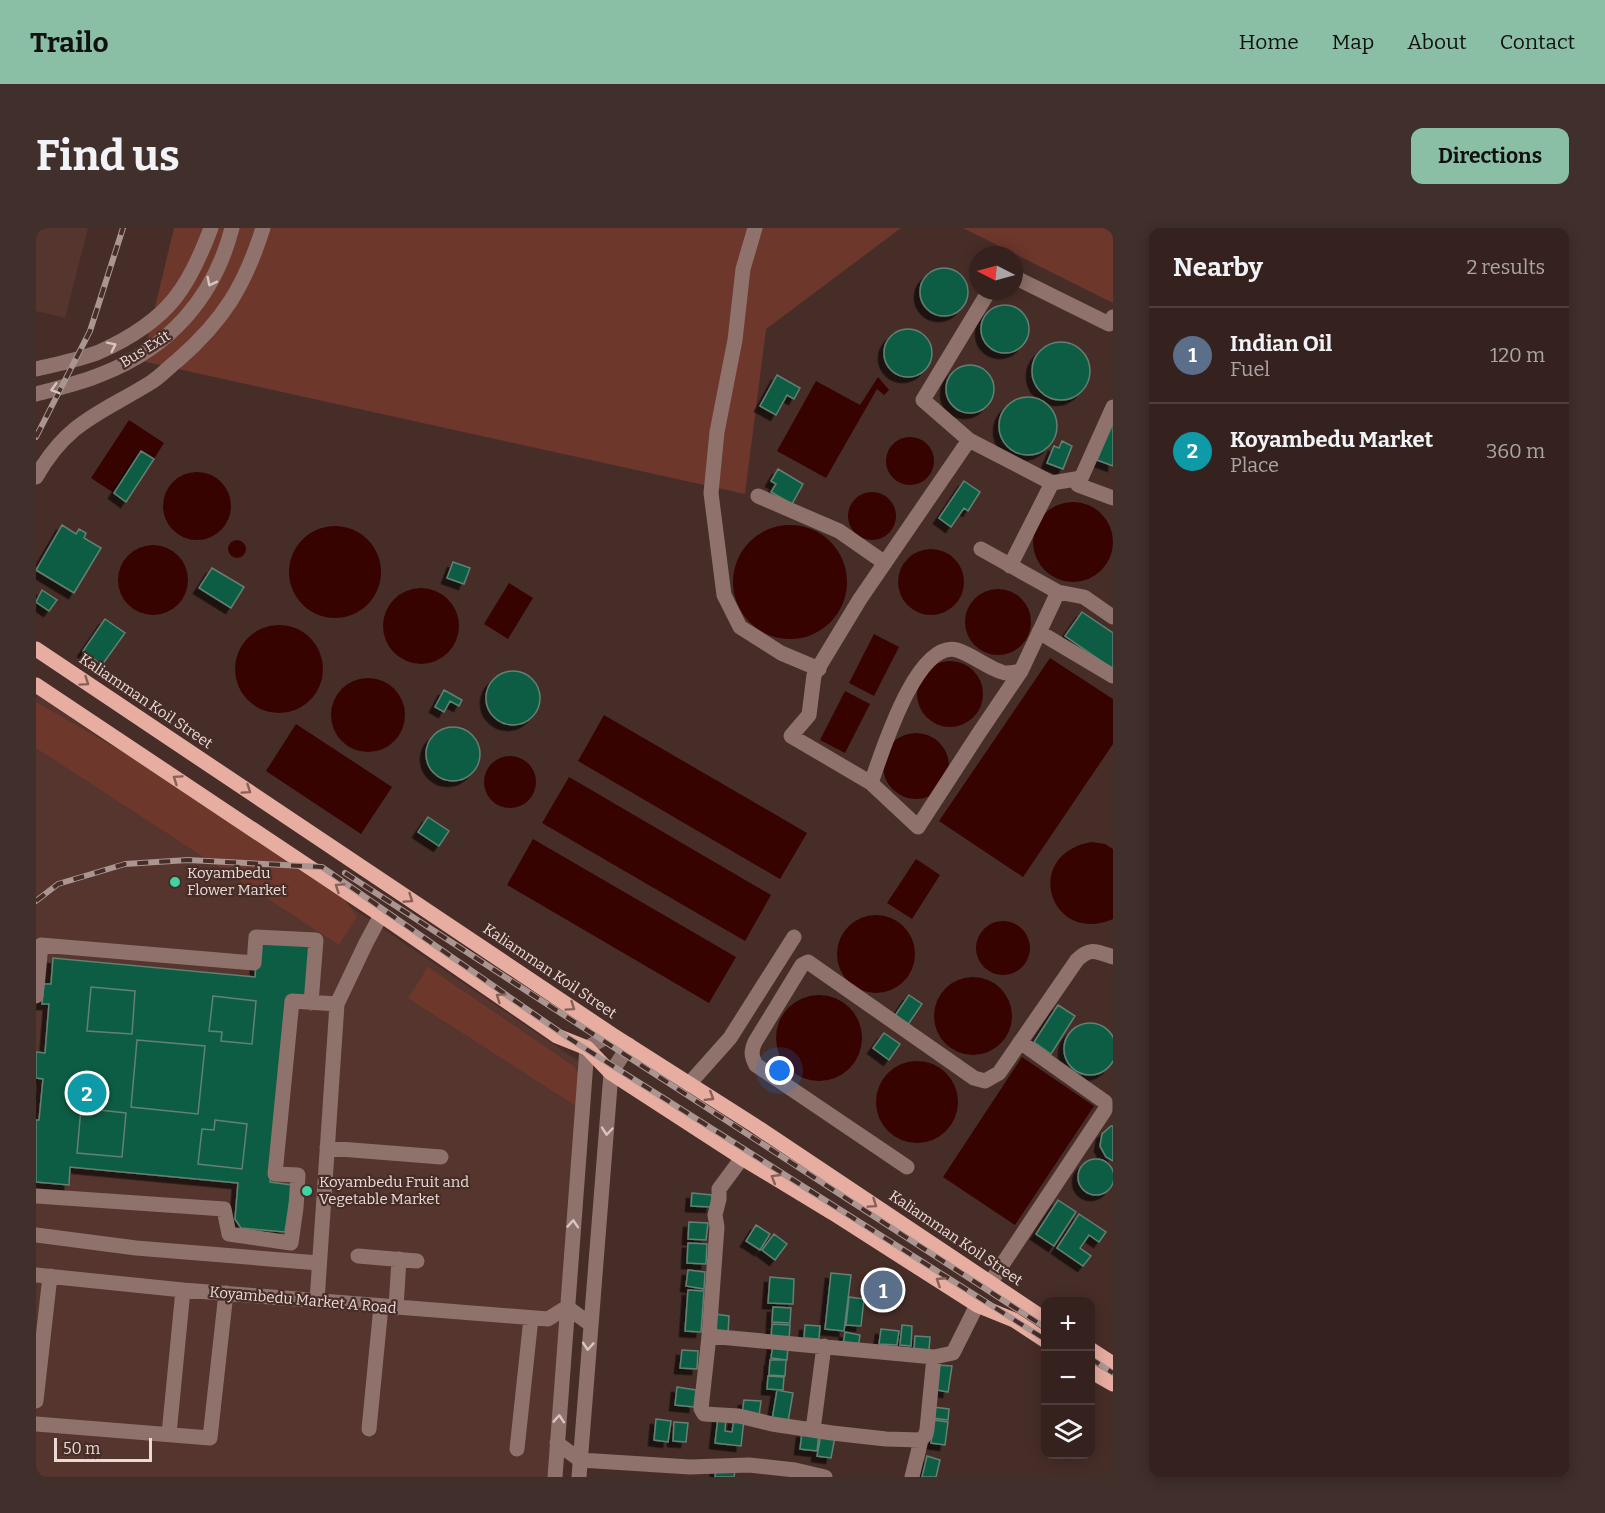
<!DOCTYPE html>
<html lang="en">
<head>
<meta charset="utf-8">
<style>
	body { margin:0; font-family:Bitter,serif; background:#402f2b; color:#f1f3f6 }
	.controls { position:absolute; right:18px; bottom:18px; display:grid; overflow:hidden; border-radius:12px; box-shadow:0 3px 15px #0003 }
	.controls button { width:54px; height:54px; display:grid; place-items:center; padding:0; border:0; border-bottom:2px solid #4f3f3c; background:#35221e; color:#f1f3f6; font:30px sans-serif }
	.compass { position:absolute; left:933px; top:18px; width:54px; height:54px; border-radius:50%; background:#35221e; box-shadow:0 3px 15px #0003; rotate:276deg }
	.scale { position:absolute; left:18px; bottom:15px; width:98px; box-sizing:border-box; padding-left:6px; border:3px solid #ead9d5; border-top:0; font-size:16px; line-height:21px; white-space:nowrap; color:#ead9d5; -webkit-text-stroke:4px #472d28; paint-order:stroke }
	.you { position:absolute; left:744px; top:843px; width:21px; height:21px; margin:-15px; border:4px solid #fff; border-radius:50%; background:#1a73e8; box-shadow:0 0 0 9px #1a73e833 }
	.badge { display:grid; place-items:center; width:39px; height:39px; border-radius:50%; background:#8abfa5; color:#fff; font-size:20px; font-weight:700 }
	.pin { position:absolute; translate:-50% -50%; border:3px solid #fff; box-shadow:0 2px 6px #0006 }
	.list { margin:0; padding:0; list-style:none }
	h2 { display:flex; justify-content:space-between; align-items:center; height:78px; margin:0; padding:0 24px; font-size:26px }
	h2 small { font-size:20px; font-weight:400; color:#aaa4a4 }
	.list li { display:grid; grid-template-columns:39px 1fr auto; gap:18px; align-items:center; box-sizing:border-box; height:96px; padding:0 24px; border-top:2px solid #4f3f3c }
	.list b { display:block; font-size:22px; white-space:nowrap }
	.list p { margin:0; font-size:20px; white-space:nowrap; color:#aaa4a4 }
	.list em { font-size:20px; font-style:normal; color:#aaa4a4 }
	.icon { flex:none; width:33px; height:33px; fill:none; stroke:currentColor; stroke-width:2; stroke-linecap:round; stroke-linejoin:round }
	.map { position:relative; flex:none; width:1077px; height:1249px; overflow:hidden; border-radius:12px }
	header { display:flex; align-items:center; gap:36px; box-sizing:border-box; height:84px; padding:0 30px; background:#8abfa5; color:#111 }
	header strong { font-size:28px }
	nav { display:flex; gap:33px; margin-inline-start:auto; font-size:21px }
	.intro { display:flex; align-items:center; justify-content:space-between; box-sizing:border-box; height:144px; padding:0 36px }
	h1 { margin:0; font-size:42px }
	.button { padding:15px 27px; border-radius:12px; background:#8abfa5; color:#111; font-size:21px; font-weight:700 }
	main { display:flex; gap:36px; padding:0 36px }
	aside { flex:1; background:#35221e; border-radius:12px; box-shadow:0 3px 15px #0003 }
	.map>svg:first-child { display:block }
	.built { fill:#55352d }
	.green { fill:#6e372c }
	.water { fill:#370300 }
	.building { fill:#0f5d45; stroke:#628073; stroke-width:1.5; fill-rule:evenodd; filter:url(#shadow) }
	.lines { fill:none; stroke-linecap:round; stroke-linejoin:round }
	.minor { stroke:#8e726b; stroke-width:15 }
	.major { stroke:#e7ada0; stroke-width:15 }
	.rail-casing { stroke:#aa9591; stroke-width:6 }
	.rail { stroke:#472d28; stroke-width:4; stroke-dasharray:11; stroke-linecap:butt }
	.oneway { stroke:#d8c4c0 }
	.oneway2 { stroke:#876058 }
	.poi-dot { fill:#3ed4a3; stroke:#472d28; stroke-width:2 }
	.labels { text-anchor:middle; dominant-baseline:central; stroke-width:4.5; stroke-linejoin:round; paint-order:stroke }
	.street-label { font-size:15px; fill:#ead9d5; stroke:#472d28 }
	.poi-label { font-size:15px; fill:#ead9d5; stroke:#472d28; text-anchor:start }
</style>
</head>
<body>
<header>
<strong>Trailo</strong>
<nav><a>Home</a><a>Map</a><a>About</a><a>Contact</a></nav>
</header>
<div class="intro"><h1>Find us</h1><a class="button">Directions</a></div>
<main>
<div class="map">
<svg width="1077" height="1249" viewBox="0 0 1077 1249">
	<defs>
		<filter id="shadow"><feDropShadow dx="-5.5" dy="5.5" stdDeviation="0" flood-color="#0009"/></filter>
	</defs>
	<rect width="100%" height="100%" fill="#472d28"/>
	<!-- built -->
	<path class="built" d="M 0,0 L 52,0 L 29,90 L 0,83 Z
		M 0,466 L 554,841 L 514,1249 L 0,1249 Z"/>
	<!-- green -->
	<path class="green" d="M 138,0 L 865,0 L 730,101 L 709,266 L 106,133 Z
		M 927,0 L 1077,0 L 1077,75 Z
		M 0,474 L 286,639 L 321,689 L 303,717 L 0,520 Z
		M 392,739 L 539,839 L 543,846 L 543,880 L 372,770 Z"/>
	<!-- water -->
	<path class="water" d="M 842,149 L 853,162 L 848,167 L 841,161 L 790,250 L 741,223 L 780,153 L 824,177 Z
		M 93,192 L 128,215 L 118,231 L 105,223 L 78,265 L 55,250 Z
		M850 233a24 24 0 1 1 48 0a24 24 0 1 1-48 0Z
		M127 278a34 34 0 1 1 68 0a34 34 0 1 1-68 0Z
		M812 288a24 24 0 1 1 48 0a24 24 0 1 1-48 0Z
		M997 314a40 40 0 1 1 80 0a40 40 0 1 1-80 0Z
		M697 354a57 57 0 1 1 114 0a57 57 0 1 1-114 0Z
		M253 344a46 46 0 1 1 92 0a46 46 0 1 1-92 0Z
		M192 321a9 9 0 1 1 18 0a9 9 0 1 1-18 0Z
		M82 352a35 35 0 1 1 70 0a35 35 0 1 1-70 0Z
		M862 354a33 33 0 1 1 66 0a33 33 0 1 1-66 0Z
		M 473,355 L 497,370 L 472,411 L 448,396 Z
		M347 398a38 38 0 1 1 76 0a38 38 0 1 1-76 0Z
		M929 394a33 33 0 1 1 66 0a33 33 0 1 1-66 0Z
		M199 441a44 44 0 1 1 88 0a44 44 0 1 1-88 0Z
		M 838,406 L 863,419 L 838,468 L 813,455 Z
		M 1014,430 L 1077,471 L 1077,516 L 987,649 L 903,593 Z
		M881 466a33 33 0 1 1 66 0a33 33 0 1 1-66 0Z
		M295 487a37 37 0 1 1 74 0a37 37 0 1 1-74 0Z
		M 809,463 L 834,476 L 809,525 L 784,512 Z
		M 568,487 L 771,605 L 744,651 L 542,533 Z
		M 260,496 L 356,559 L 325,606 L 230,543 Z
		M847 538a33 33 0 1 1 66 0a33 33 0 1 1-66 0Z
		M448 554a26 26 0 1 1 52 0a26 26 0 1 1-52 0Z
		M 533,549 L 735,667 L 709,713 L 506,595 Z
		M 497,611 L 700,729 L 673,775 L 471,657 Z
		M 1055,614 L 1069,616 L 1077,621 L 1077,691 C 1014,718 985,627 1055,614 Z
		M 880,631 L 904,647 L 876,691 L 851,675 Z
		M801 726a39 39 0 1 1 78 0a39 39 0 1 1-78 0Z
		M940 720a27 27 0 1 1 54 0a27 27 0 1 1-54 0Z
		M898 788a39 39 0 1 1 78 0a39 39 0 1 1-78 0Z
		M740 810a43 43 0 1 1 86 0a43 43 0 1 1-86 0Z
		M 986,829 L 1058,878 L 979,997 L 907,949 Z
		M840 874a41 41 0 1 1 82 0a41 41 0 1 1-82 0Z"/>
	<!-- building -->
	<path class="building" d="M884 64a24 24 0 1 1 48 0a24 24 0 1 1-48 0Z
		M945 101a24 24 0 1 1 48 0a24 24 0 1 1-48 0Z
		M848 125a24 24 0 1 1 48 0a24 24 0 1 1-48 0Z
		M996 143a29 29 0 1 1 58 0a29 29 0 1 1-58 0Z
		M910 161a24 24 0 1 1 48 0a24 24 0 1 1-48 0Z
		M 741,147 L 764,160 L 758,171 L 751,167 L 740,187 L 724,178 Z
		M963 198a29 29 0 1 1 58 0a29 29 0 1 1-58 0Z
		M 1077,193 L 1077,238 L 1061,232 Z
		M 1026,213 L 1036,218 L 1027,241 L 1011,235 L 1018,218 L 1023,220 Z
		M 105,223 L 118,231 L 90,274 L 78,265 Z
		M 742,241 L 767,256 L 756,276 L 735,264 L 740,256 L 735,253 Z
		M 928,253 L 944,264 L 932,283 L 928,280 L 915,299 L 903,290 Z
		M 26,297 L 40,306 L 43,301 L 50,305 L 48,310 L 65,320 L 38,365 L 0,342 Z
		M 417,334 L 434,340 L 428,356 L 411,350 Z
		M 176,340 L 208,359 L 195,380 L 163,360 Z
		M 6,362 L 21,372 L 13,383 L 0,374 Z
		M 1046,384 L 1077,405 L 1077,441 L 1029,408 Z
		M 69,391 L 89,405 L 66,437 L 47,423 Z
		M450 470a27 27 0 1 1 54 0a27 27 0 1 1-54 0Z
		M 408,462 L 426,472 L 423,478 L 414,473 L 408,484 L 399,479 Z
		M390 526a27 27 0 1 1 54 0a27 27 0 1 1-54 0Z
		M 392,589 L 413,603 L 403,618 L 382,604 Z
		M 222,712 L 276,716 L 273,770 L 253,769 L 234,954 L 256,957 L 249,1004 L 205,1000 L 199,991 L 202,955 L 34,939 L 33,957 L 0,954 L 0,892 L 3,892 L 7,851 L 0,850 L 0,824 L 9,825 L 13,776 L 6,776 L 8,756 L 15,756 L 17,730 L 219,749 ZM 55,759 L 99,763 L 96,806 L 51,803 ZM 177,768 L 220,773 L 216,816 L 185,813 L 186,804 L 173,803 ZM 101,812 L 169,818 L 162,886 L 95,879 ZM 45,880 L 90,885 L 86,929 L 41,925 ZM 179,892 L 211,896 L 206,941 L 162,936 L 166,901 L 178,902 Z
		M 55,759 L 99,763 L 96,806 L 51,803 Z
		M 873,767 L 886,776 L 871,798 L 858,789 Z
		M 177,768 L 220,773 L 216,816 L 185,813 L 186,804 L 173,803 Z
		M 1022,777 L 1039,788 L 1015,826 L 998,814 Z
		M1028 821a26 26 0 1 1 52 0a26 26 0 1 1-52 0Z
		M 848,805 L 864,816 L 853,832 L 837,820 Z
		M 101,812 L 169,818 L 162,886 L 95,879 Z
		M 45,880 L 90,885 L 86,929 L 41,925 Z
		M 179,892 L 211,896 L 206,941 L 162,936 L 166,901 L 178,902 Z
		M 1075,898 L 1077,898 L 1077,933 L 1070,929 L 1064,918 L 1066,906 Z
		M1042 949a18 18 0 1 1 36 0a18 18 0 1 1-36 0Z
		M 656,965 L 676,967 L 675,979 L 655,978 Z
		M 1022,972 L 1040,984 L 1018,1018 L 1000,1006 Z
		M 1043,986 L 1070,1004 L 1063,1014 L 1053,1007 L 1044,1020 L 1055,1028 L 1047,1038 L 1021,1020 Z
		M 653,994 L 672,995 L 670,1012 L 652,1011 Z
		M 720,997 L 734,1006 L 724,1022 L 710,1013 Z
		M 738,1006 L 751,1016 L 739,1032 L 726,1022 Z
		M 652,1015 L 671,1016 L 670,1036 L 651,1035 Z
		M 652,1042 L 669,1044 L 668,1061 L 650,1058 Z
		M 795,1045 L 815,1047 L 808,1103 L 789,1101 Z
		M 734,1049 L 758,1051 L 757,1076 L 732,1075 Z
		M 652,1062 L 668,1063 L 665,1104 L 649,1103 Z
		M 813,1069 L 828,1071 L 825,1098 L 810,1097 Z
		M 737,1079 L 755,1080 L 754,1095 L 736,1094 Z
		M 679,1086 L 693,1088 L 692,1106 L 678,1106 Z
		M 736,1096 L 754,1097 L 753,1112 L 735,1111 Z
		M 769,1097 L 784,1098 L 783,1111 L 768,1110 Z
		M 866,1097 L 876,1098 L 875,1118 L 864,1117 Z
		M 845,1101 L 863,1103 L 861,1117 L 843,1116 Z
		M 809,1104 L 824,1107 L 822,1120 L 807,1117 Z
		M 879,1108 L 894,1109 L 893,1122 L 878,1121 Z
		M 737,1116 L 752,1118 L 751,1132 L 735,1130 Z
		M 646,1122 L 662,1123 L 661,1141 L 644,1140 Z
		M 734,1132 L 750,1132 L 749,1148 L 733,1147 Z
		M 901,1137 L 916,1138 L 912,1164 L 896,1161 Z
		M 732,1148 L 748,1149 L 747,1162 L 731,1161 Z
		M 641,1159 L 660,1162 L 658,1179 L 639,1177 Z
		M 741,1162 L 757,1165 L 752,1194 L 736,1192 Z
		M 708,1172 L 725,1173 L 723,1188 L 706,1186 Z
		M 897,1179 L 913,1181 L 912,1192 L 896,1190 Z
		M 682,1189 L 690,1190 L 689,1203 L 696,1204 L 698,1191 L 708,1192 L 705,1218 L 679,1215 Z
		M 620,1191 L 635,1193 L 632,1214 L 618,1212 Z
		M 898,1192 L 912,1194 L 909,1217 L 895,1215 Z
		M 638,1194 L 652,1195 L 650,1214 L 637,1213 Z
		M 766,1204 L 783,1206 L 781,1223 L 764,1221 Z
		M 785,1207 L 799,1209 L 795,1230 L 781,1228 Z
		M 891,1228 L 904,1232 L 900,1249 L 886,1249 Z
		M 680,1241 L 699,1243 L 698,1249 L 679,1249 Z"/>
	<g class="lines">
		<!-- minor -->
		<path class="minor" d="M 719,0 L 707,41 L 699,112 L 681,204 L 675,265 L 688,367 L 704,399 L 745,425 L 783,441
			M 978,49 L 1073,96 L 1077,89
			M 953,63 L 887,172 L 933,212 L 1016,255
			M 0,141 C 21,136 43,132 63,124 C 90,112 120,94 139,70 C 155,50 166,24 175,0
			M 0,166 C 22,160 45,155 66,146 C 133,120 178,70 196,0
			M 1077,179 L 1042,257 L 1077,270
			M 933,212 L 824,371 L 778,447 L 773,487 L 755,508 L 835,555 C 846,525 880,412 921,422 C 935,426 960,445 971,445 C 976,445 981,444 985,443 L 1022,364
			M 0,249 C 32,193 64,186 114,155 C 124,149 133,139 142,132 C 188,92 209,57 227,0
			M 722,268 L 803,303 L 849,335
			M 945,321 L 1022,364 L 1048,369 L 1077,389
			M 974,338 L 1016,255 L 1045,250
			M 1003,404 L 1077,448
			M 835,555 L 882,599 L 943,505 L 985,443
			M 0,768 L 5,717 L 218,735 L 220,709 L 280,712 L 275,775
			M 301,776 L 330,715 L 345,687
			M 653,856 L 694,810 L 758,709
			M 291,920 L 405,929
			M 706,930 L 683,961 L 683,971 L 679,987 L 681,999 L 673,1108 L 898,1129 L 917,1125 L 941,1077
			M 871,939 L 720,837 C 715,828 715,823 719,814 L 766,737 L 772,734 L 938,850 L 949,853 L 963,845 L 1041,732 C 1054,719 1060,723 1077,729
			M 0,968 L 188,981 L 193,1006 L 255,1015 L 260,980 L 262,947 L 239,946 L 256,773 L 301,776 L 281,1073
			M 0,1007 L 100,1020 L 283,1035
			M 322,1028 L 381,1033
			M 0,1047 L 147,1062 L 512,1091 L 531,1079 L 554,1096
			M 954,1055 L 1069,882 L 1069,874 L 984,814
			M 360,1080 L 363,1031
			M 673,1108 L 665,1181 L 668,1186 L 703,1188 L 736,1196 L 796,1205 L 850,1211 L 885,1212
			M 0,1173 L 14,1048
			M 0,1196 L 174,1210 L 190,1065
			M 333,1201 L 345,1078
			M 777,1202 L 788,1118
			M 133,1206 L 147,1062
			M 521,1215 L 544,1232 L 654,1239 L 713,1237 L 759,1242 L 789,1249
			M 481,1221 L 495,1090
			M 519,1249 L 551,820 L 575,806
			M 543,1249 L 575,845 L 593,817
			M 876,1249 L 885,1212 L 890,1206 L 891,1201 L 898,1129"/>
		<!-- major -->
		<path class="major" d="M 0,421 L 575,806 L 718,897 L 1010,1092
			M 0,457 L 345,687 L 521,808 L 551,820 L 575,845 L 706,930 L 797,985 L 941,1077 L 978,1092 L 1010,1113
			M 1054,1121 L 1077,1136
			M 1054,1143 L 1077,1156"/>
		<!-- rail casing -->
		<g class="rail-casing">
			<path id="rail" d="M 0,209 L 54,103 L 87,0
				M 309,645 L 1010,1100
				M 0,673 L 22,656 L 89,636 L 152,632 L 286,639 L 531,809 L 1010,1112
				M 1054,1130 L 1077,1145"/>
		</g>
		<!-- rail -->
		<use href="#rail" class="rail"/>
	</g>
	<!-- one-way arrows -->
	<defs><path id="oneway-chevron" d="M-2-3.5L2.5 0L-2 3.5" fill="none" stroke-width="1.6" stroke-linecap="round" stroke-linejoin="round" transform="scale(1.5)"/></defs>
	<g class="oneway">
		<use href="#oneway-chevron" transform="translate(175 54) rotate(117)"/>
		<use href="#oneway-chevron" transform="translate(76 118) rotate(-26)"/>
		<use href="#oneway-chevron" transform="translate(19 161) rotate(164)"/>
		<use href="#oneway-chevron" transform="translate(571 903) rotate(95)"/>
		<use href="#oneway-chevron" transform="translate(537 996) rotate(-86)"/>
		<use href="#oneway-chevron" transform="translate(552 1118) rotate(94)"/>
		<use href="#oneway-chevron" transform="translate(523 1191) rotate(-86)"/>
	</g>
	<g class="oneway2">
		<use href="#oneway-chevron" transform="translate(49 454) rotate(34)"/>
		<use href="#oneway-chevron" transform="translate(141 551) rotate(-146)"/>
		<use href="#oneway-chevron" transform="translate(211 562) rotate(34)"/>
		<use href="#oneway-chevron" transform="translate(303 659) rotate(-146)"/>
		<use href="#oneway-chevron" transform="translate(373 671) rotate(34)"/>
		<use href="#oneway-chevron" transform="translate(464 769) rotate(-145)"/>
		<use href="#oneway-chevron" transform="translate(535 779) rotate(34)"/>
		<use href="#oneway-chevron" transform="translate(674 869) rotate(32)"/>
		<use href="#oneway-chevron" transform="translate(739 950) rotate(-149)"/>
		<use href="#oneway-chevron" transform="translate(837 976) rotate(34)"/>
		<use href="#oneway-chevron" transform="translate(904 1053) rotate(-147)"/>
	</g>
	<!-- markers -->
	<g class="poi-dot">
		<circle cx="139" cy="654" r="6"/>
		<circle cx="271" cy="963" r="6"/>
	</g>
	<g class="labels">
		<!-- street labels -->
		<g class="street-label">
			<text transform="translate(109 121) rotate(-32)">Bus Exit</text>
			<text transform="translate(110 473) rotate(34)">Kaliamman Koil Street</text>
			<text transform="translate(514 743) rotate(34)">Kaliamman Koil Street</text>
			<text transform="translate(920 1010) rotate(34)">Kaliamman Koil Street</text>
			<text transform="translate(267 1072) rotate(5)">Koyambedu Market A Road</text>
		</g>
		<!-- poi labels -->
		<g class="poi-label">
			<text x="151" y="645">Koyambedu<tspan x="151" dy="17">Flower Market</tspan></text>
			<text x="283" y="954">Koyambedu Fruit and<tspan x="283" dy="17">Vegetable Market</tspan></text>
		</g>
	</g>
</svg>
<div class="controls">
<button>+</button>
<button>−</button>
<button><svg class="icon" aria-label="layers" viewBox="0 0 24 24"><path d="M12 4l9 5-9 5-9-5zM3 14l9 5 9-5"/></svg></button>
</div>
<svg class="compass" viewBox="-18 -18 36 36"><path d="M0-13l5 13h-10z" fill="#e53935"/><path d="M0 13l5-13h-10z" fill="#aaa4a4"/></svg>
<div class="scale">50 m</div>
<div class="you"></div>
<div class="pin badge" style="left:847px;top:1062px;background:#5c6f8a">1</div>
<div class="pin badge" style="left:51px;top:865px;background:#0f9aa8">2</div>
</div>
<aside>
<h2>Nearby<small>2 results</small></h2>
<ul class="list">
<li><span class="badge" style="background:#5c6f8a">1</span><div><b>Indian Oil</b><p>Fuel</p></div><em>120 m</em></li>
<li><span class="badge" style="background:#0f9aa8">2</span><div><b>Koyambedu Market</b><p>Place</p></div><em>360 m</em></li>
</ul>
</aside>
</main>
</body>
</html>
